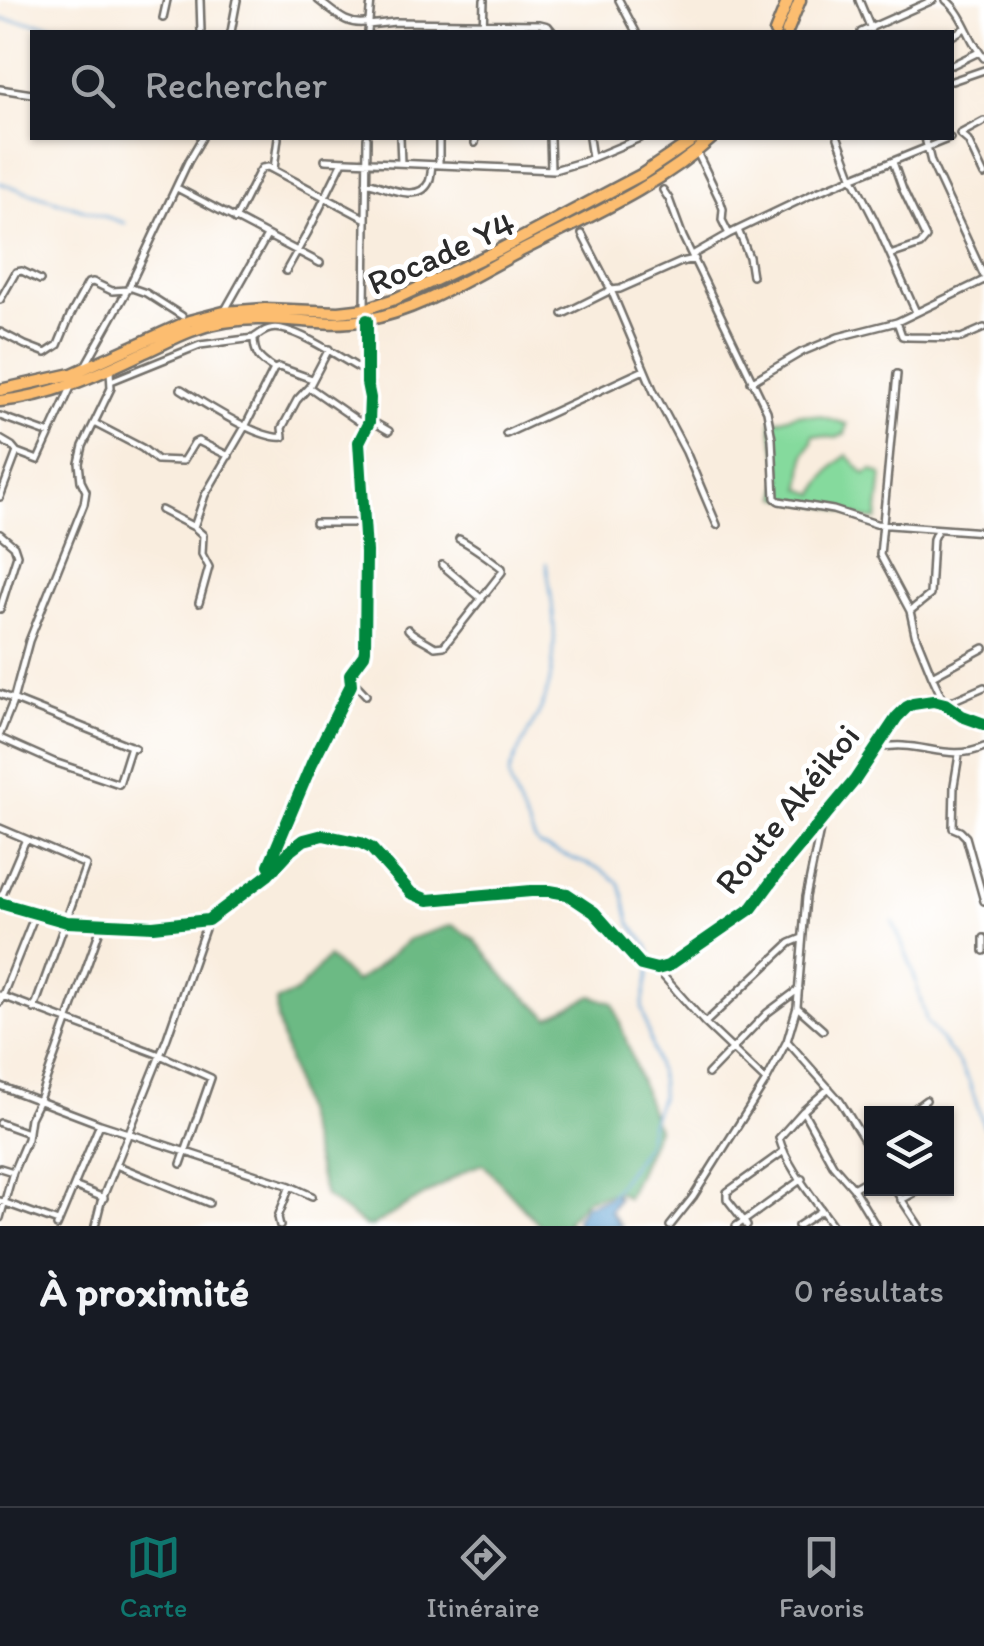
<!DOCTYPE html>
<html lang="fr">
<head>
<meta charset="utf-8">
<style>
	body { margin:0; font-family:Itim,sans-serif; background:#20242c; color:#f1f3f6 }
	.controls { position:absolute; right:30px; bottom:30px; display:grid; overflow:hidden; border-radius:0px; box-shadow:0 2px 8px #0004 }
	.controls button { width:90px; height:90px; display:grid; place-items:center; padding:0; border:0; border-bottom:2px solid #363941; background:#171b24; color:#f1f3f6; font:50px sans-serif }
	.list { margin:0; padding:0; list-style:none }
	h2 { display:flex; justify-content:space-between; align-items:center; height:130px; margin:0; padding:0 40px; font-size:42px }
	h2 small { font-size:32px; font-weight:400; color:#9ea1a6 }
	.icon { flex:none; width:55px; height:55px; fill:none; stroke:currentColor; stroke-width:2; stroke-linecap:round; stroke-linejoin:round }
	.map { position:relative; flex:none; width:984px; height:1226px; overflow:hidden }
	.search { position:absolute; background:#171b24; box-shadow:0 2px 8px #0004; left:30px; right:30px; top:30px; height:110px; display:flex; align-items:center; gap:25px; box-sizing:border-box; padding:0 35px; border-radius:0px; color:#9ea1a6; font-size:38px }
	.sheet { height:280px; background:#171b24 }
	nav { display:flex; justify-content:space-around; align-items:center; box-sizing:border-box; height:140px; border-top:2px solid #363941; background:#171b24; font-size:28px; color:#9ea1a6 }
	nav a { display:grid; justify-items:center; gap:5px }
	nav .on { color:#0f766e }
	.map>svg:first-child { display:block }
	.green { fill:#85da9d; stroke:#588264; stroke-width:2.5 }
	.forest { fill:#6cba84; stroke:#4c7258; stroke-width:2.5 }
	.water { fill:#5fa1d2; stroke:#45667e; stroke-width:2.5 }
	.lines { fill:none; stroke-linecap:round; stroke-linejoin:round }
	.stream { stroke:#5fa1d2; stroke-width:2.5 }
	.minor-casing { stroke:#736f6a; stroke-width:10 }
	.highway-casing { stroke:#736f6a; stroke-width:15 }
	.minor { stroke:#fff; stroke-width:5 }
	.highway { stroke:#fcbd6f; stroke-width:10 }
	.cycleway-casing { stroke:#fff; stroke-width:19 }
	.cycleway { stroke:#00873e; stroke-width:12 }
	.labels { text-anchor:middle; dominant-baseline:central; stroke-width:10; stroke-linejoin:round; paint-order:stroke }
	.street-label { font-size:35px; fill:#2b2b2b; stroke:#fff }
</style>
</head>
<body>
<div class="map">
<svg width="984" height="1226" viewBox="0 0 984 1226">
	<rect width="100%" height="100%" fill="#fff"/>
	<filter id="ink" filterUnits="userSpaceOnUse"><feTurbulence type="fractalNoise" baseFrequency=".01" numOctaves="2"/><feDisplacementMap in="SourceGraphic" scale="20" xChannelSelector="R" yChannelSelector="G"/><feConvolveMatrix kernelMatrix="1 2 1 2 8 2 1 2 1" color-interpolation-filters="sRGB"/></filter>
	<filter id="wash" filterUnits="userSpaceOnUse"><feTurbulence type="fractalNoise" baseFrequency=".0048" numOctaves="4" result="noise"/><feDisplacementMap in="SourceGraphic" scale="40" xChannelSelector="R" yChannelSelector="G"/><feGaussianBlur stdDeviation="2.25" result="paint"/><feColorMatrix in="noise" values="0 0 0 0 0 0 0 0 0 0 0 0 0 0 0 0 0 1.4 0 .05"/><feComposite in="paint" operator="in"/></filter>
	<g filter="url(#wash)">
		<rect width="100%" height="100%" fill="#f9edde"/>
		<!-- green -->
		<path class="green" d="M 798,414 L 820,416 L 847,424 L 845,434 L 836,438 L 813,435 L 812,442 L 805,453 L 801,489 L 816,494 C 823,477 832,466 847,455 L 865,474 L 872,470 L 882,475 L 877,520 L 867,519 L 833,508 L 778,497 L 781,469 L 773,438 L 771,422 Z"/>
		<!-- forest -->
		<path class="forest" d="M 452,925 L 474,939 L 509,982 L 549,1017 L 592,996 L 613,1003 L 657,1129 L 627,1198 L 619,1192 L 587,1199 L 567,1221 L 570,1226 L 540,1226 L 483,1164 L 471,1168 L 372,1226 L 365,1226 L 325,1196 L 277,1019 L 276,1001 L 297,992 L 328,957 L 355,982 L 373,970 L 409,939 Z"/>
		<!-- water -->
		<path class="water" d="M 616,1195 L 618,1198 L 610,1211 L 621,1226 L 577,1226 L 576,1218 L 585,1205 Z"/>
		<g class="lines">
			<!-- stream -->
			<path class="stream" d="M 0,19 L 108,32
				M 0,183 L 125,223
				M 546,563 C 554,608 560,654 545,699 C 539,717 509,762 509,776 C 510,788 529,827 535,840 L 540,846 L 602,870 L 619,883 L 624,896 L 630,923 L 647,945 L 652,957 L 642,1007 L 661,1083 L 661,1096 L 651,1122 L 646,1144 L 610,1197
				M 893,922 L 912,968 L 927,1023 L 958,1062 L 969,1081 L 984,1127"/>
		</g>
	</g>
	<g filter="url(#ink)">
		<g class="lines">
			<!-- minor casing -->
			<g class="minor-casing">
				<path id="minor" d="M 200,0 L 201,32
					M 318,0 C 334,12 348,28 369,22
					M 619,0 L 636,32
					M 859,0 L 871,29
					M 946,0 C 965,15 968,40 984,58
					M 163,18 L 167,0
					M 368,25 L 395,22 L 540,24 L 548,26 L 553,32
					M 231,32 L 237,0
					M 368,32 L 371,0
					M 483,32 L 484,0
					M 861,32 L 933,0
					M 952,36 L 965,28
					M 952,65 L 979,52
					M 952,81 L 984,70
					M 0,89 L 32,94
					M 960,134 L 968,141 L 984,175
					M 960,134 L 984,121
					M 400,138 L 401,163
					M 550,138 L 551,169
					M 589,138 L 592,158
					M 838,138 L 853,178 L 876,223 L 916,312
					M 925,138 L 931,162 L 984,276
					M 475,143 L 476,138
					M 697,152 L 720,200 L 723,209 L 722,220 L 729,234
					M 325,160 L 554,170 L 585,161 L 640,138
					M 439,164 L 439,138
					M 274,169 L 278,138
					M 366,182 C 383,185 418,205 429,182 C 431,177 431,171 432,165
					M 177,188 L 320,263
					M 663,190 L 669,199 L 683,237 L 767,411 L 772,439 L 775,498 L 779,501 L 833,510 L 876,524 L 984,532
					M 235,220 L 258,174 L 262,168 L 268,167 L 366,219
					M 738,230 L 749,257 L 752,276
					M 582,234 L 611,290 L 654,392 L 686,452 L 717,525
					M 694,254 L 729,234 L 817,192 L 950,138
					M 893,254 L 920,245 L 926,238 L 903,190 L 893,162
					M 286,271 L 308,232 L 343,161
					M 129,287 L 146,293 L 182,316
					M 0,300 L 16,272 L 22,271 L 40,280
					M 365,309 L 367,138
					M 224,312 L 267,236
					M 563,314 L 611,290 L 620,289 L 681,262 L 695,259
					M 897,322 L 902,336 L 909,337 L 961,338 L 984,328
					M 0,332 L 25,345 L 46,353 L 58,345 L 70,316 L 88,283 L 93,282 L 112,291 L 128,290
					M 255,337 C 260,334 264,330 270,329 C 291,322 348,364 368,373
					M 85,366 L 129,287 L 188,162 L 202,138
					M 897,374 L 880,555 L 910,611 L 915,634 L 932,676
					M 111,381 L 200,345 L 254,338 C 254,355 260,360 274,369 L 279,367 L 312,379
					M 751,382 L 802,352 L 838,337 L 897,322 L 984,280
					M 309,387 L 358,421 L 375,423 L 389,431
					M 181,389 C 202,402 261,441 283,437 L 282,428 L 297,400 L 309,387 L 329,349
					M 0,416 L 50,434
					M 94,423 L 142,448 L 157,460 L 183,461 L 194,443 L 198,441 L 229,456
					M 506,434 L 644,370
					M 0,439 L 12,446 L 17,452 L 38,460 L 72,385
					M 0,497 L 17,452
					M 161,510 L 194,527 L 203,535 L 202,554 L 209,567 L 199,603
					M 315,523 L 364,523
					M 194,527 L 205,495 L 246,425 L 274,369
					M 0,534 L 14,546 L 17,555 L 0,609
					M 442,565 L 482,599
					M 910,611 L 930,595 L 933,539 L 937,530
					M 408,629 C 413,636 427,641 435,647 L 444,646 L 502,572 L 502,568 C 490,559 472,545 459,539
					M 351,679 L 366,695
					M 0,694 L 135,748
					M 945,704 L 932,676 L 984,648
					M 945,704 L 984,687
					M 0,734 L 12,704 L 29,641 L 84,504 L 86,491 L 81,481 L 79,463 L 83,446 L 111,388 L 110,371
					M 0,738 L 54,762 L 119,784 L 131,746
					M 876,749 C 916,737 947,764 984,747
					M 959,755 L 954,785 L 953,828 L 960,831 L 966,837 L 984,901
					M 0,828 L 26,839 L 0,900
					M 26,839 L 86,865 L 34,1009
					M 264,876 L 312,763 L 351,685 L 350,674 L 364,655 L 365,650 L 366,552 L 359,442 L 369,422 L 370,398 L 367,383 L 367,320
					M 0,903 L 67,922 L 153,926 L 208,920 L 268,875 L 291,850 L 304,840 L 323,835 L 361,843 L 371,848 L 411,893 L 428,900 L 531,891 L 550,891 L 567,894 L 594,912 L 641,965 L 657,969 L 668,966 L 752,908 L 780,870 L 855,780 L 897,717 L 907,707 L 913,704 L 933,701 L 945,704 L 962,716 L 984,724
					M 984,938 L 984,951
					M 657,969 L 705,1023 L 766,1081
					M 0,995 L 160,1055 L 211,1078 L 181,1164
					M 0,1002 L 36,912
					M 797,1007 L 823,1030
					M 705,1023 L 790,943 L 802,938
					M 787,1041 L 840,1101 L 872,1153
					M 708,1074 L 767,1013 L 799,989
					M 0,1086 L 100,1124 L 290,1186 L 312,1196
					M 829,1088 L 803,1111 L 779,1138 C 787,1167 816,1201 833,1226
					M 803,1111 L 833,1165 L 853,1188 L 876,1226
					M 907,1114 L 926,1100
					M 0,1123 L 28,1133
					M 116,1165 L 209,1203
					M 0,1168 L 13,1172
					M 74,1186 L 104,1198
					M 853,1188 L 872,1177
					M 894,1188 L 919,1226
					M 901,1200 L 923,1188
					M 0,1201 L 58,1222
					M 0,1218 L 13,1172 L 27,1139 L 30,1118 L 39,1100 L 102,924
					M 57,1226 L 100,1124
					M 95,1226 L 101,1202 L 167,1038 L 208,920
					M 280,1226 L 278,1217 L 290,1186
					M 670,1226 L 693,1197 L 766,1081 L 787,1041 L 797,1007 L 806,897 L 821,825
					M 736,1226 L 744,1221 L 727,1199 L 727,1192 L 784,1151
					M 747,1226 L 744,1221 L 802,1179
					M 798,1226 L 821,1211"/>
			</g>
			<!-- highway casing -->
			<g class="highway-casing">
				<path id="highway" d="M 775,32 L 788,0
					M 787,32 L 800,0
					M 0,390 L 72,374 L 189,321 L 224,312 L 265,309 L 339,312 L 365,309 L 395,299 L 497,251 L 641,175 L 696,138
					M 0,401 C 52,396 97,375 143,353 C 159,346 175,337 191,331 C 212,323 236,319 259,319 C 295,318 327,327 365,320 C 418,311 469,278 517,253 C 583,219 657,188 712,138"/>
			</g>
			<!-- minor -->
			<use href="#minor" class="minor"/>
			<!-- highway -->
			<use href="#highway" class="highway"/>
			<!-- cycleway casing -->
			<g class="cycleway-casing">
				<path id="cycleway" d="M 269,865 L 312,763 L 351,685 L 350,674 L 364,655 L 365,650 L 366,552 L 359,442 L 369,422 L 370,398 L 367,383 L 367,320
					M 0,903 L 67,922 L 153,926 L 208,920 L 268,875 L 291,850 L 304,840 L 323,835 L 361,843 L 371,848 L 411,893 L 428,900 L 531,891 L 550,891 L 567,894 L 594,912 L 641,965 L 657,969 L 668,966 L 752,908 L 780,870 L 855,780 L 897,717 L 907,707 L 913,704 L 933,701 L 945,704 L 962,716 L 984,724"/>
			</g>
			<!-- cycleway -->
			<use href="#cycleway" class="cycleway"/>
		</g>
	</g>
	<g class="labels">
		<!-- street labels -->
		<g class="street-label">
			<text transform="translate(441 253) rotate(-24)">Rocade Y4</text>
			<text transform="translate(787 809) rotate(-51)">Route Akéikoi</text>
		</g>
	</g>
</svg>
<div class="controls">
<button><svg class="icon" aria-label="layers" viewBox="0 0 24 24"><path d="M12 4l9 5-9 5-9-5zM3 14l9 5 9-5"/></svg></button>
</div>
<div class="search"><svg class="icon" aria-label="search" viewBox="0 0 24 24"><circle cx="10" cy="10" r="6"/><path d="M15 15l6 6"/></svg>Rechercher</div>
</div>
<section class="sheet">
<h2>À proximité<small>0 résultats</small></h2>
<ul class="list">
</ul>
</section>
<nav>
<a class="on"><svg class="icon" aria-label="map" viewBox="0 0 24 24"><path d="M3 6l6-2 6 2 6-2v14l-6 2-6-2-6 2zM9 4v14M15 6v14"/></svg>Carte</a>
<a><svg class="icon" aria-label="directions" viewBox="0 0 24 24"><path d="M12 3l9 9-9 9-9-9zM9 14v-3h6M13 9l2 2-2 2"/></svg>Itinéraire</a>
<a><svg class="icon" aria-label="saved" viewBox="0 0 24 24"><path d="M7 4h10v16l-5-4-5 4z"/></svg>Favoris</a>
</nav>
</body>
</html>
